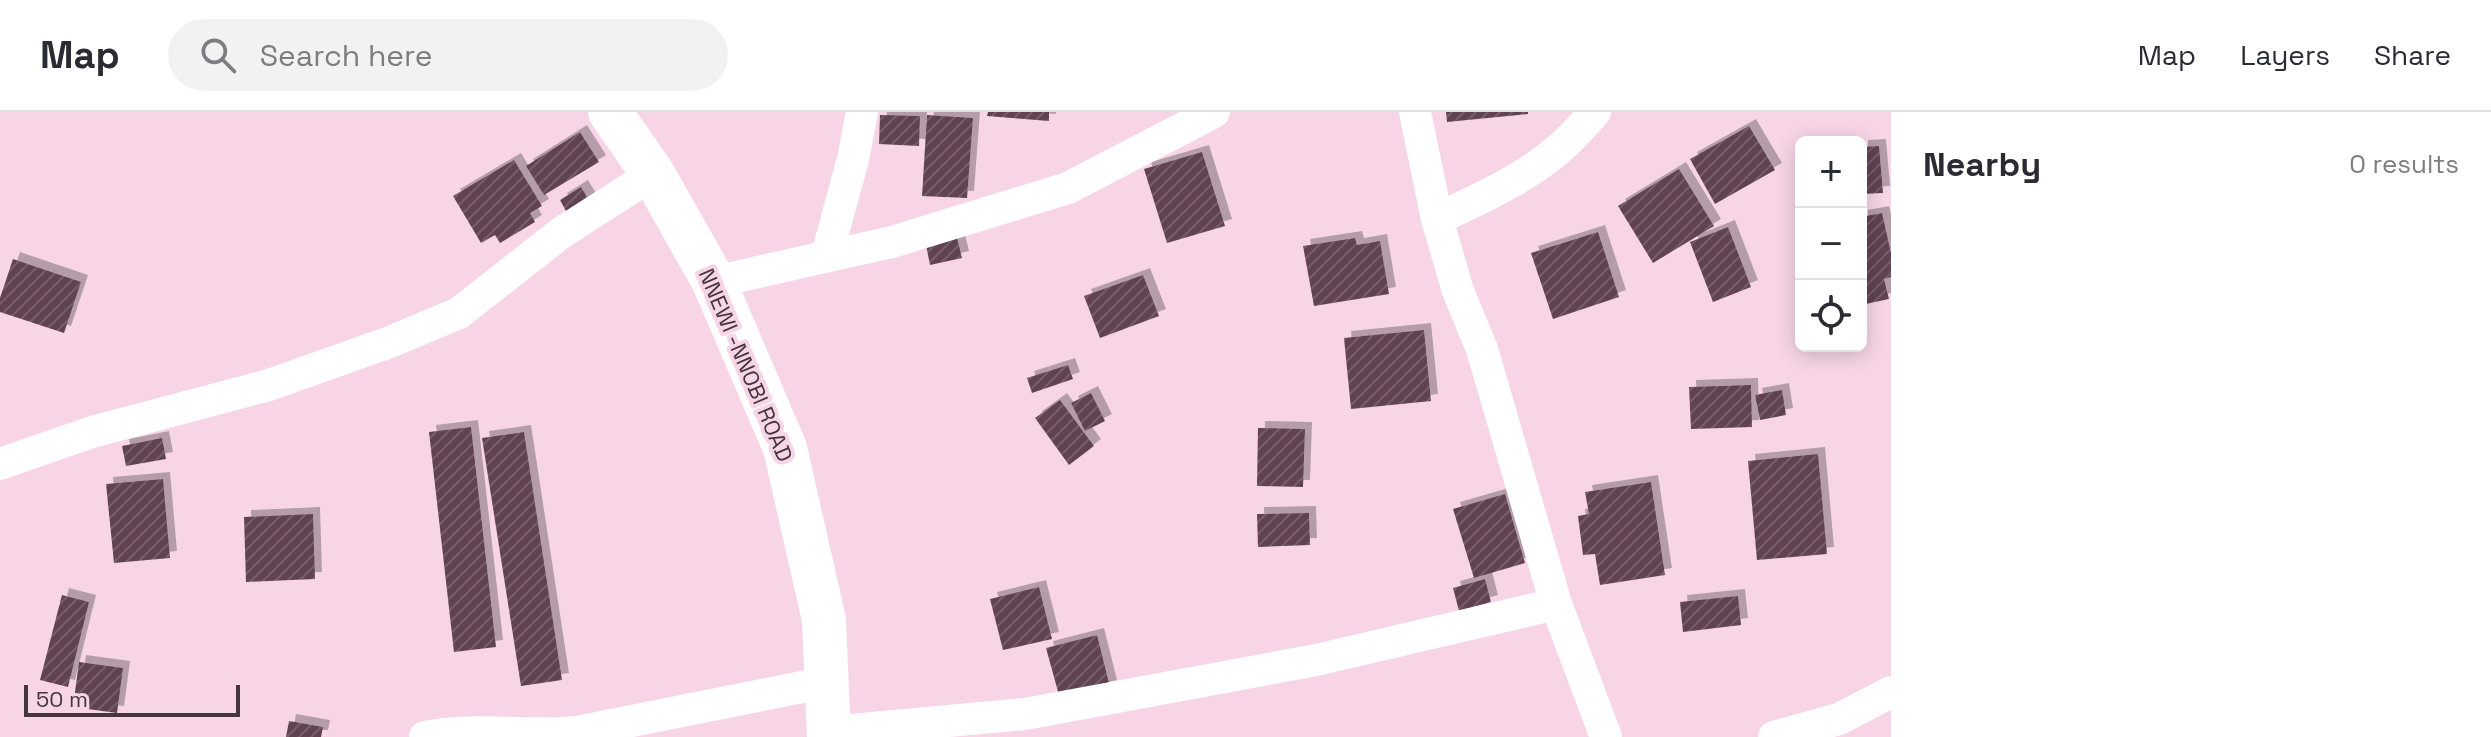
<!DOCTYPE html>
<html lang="en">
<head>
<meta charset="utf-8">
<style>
	body { margin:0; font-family:"Space Grotesk",sans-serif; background:#f2f2f3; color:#2b2b33 }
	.controls { position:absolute; right:24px; top:24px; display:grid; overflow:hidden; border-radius:12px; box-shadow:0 4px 20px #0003 }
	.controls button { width:72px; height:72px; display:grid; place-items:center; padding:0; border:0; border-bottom:2px solid #e1e1e2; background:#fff; color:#2b2b33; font:40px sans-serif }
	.scale { position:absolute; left:24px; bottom:20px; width:216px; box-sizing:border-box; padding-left:8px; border:4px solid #44363d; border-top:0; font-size:22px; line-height:28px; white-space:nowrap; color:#44363d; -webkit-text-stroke:6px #f7d5e7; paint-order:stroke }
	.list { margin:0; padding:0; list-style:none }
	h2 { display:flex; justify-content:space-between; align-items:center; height:104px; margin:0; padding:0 32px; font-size:34px }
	h2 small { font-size:26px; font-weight:400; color:#7c7c81 }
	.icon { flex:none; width:44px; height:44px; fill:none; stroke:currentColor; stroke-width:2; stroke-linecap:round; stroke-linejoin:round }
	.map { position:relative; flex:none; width:1891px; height:625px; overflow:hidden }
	header { display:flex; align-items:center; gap:48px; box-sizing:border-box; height:112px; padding:0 40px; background:#fff; border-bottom:2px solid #e1e1e2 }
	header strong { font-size:38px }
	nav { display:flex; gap:44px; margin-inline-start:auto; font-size:28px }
	.search { width:560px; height:72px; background:#f2f2f3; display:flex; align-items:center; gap:20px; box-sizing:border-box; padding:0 28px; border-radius:44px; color:#7c7c81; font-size:30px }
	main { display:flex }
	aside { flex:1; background:#fff }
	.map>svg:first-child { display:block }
	.building { fill:url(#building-hatch); filter:url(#shadow) }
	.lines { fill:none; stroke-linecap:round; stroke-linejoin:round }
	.minor { stroke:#fff; stroke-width:32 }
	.secondary { stroke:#fff; stroke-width:44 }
	.labels { text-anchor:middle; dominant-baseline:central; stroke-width:8; stroke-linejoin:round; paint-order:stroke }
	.street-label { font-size:22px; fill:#44363d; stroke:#f7d5e7 }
</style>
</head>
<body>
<header>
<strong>Map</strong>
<div class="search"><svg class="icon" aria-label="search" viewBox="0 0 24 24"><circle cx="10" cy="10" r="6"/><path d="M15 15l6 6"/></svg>Search here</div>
<nav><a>Map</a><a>Layers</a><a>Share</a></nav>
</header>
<main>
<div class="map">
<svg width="1891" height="625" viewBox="0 0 1891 625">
	<defs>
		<pattern id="building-hatch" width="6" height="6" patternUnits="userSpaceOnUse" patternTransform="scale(2)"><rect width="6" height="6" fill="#604353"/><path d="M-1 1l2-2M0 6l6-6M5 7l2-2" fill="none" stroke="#755d6a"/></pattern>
		<filter id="shadow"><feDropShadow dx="7" dy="-7" stdDeviation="0" flood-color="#0004"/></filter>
	</defs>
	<rect width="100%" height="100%" fill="#f7d5e7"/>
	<!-- building -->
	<path class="building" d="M 988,0 L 1049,0 L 1049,9 L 987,4 Z
		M 1446,0 L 1528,0 L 1528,2 L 1447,10 Z
		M 880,3 L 920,4 L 919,34 L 879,32 Z
		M 927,3 L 973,6 L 967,86 L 922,84 Z
		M 1749,14 L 1775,58 L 1715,92 L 1690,47 Z
		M 580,20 L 599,50 L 544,83 L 526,54 Z
		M 1879,34 L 1883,81 L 1861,82 L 1861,35 Z
		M 1202,40 L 1225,114 L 1167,131 L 1144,57 Z
		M 514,48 L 542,94 L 530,101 L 535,110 L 500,131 L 495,123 L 481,131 L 453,84 Z
		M 1679,57 L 1714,114 L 1653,151 L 1618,94 Z
		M 581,75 L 590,90 L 568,103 L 560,88 Z
		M 1882,101 L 1891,141 L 1891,165 L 1884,167 L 1889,187 L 1861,193 L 1861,105 Z
		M 1728,115 L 1751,175 L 1713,190 L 1690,130 Z
		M 1598,120 L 1619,185 L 1553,207 L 1531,141 Z
		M 957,126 L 962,146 L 930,153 L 926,133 Z
		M 1355,126 L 1357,133 L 1380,129 L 1389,182 L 1314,194 L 1303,134 Z
		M 13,147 L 81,170 L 64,221 L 0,200 L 0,186 Z
		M 1143,163 L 1159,204 L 1100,226 L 1084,184 Z
		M 1424,218 L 1431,289 L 1351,297 L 1344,226 Z
		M 1068,253 L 1073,267 L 1032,281 L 1027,266 Z
		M 1751,273 L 1752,315 L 1691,317 L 1689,275 Z
		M 1782,278 L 1786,303 L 1760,308 L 1755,283 Z
		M 1091,281 L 1105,309 L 1085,319 L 1071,291 Z
		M 1060,288 L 1094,334 L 1069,353 L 1035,306 Z
		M 471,315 L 496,535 L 454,540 L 429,320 Z
		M 1258,316 L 1305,317 L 1303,375 L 1257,374 Z
		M 524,320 L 562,568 L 521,574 L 482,326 Z
		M 162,326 L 166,347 L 126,354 L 122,334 Z
		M 1818,342 L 1827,442 L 1757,448 L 1748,349 Z
		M 163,367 L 170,446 L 114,451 L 106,372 Z
		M 1651,370 L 1665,463 L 1600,473 L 1595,442 L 1583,443 L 1578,404 L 1589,402 L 1585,380 Z
		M 1505,382 L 1525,451 L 1474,466 L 1453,397 Z
		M 1309,401 L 1310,433 L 1258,435 L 1257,402 Z
		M 313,402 L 315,467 L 246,470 L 244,405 Z
		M 1485,467 L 1491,490 L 1459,499 L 1453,476 Z
		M 1039,475 L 1052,527 L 1003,538 L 990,487 Z
		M 62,483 L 89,490 L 68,575 L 40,568 Z
		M 1738,484 L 1741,513 L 1683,520 L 1680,490 Z
		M 1097,523 L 1110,575 L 1060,587 L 1046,536 Z
		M 79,550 L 123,556 L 117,601 L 73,595 Z
		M 289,609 L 323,615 L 321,625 L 286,625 Z"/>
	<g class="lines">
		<!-- minor -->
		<path class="minor" d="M 1415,0 L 1437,107 L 1458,179 L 1482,237 L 1556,492 L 1606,625
			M 1437,107 C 1479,87 1525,67 1560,36 C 1573,25 1584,12 1595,0
			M 827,143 L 853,47 L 862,0
			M 714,170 L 892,130 L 1068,76 L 1214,0
			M 0,352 L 92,320 L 269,273 L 390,230 L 459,201 L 561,121 L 653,62
			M 829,620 L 1025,602 L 1316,548 L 1556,492
			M 425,625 C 475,615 526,625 577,620 L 827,570
			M 1774,625 L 1839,607 L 1891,580"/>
		<!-- secondary -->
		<path class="secondary" d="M 610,0 L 653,62 L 714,170 L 785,336 L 824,508 L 829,625"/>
	</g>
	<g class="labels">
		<!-- street labels -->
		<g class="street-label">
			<text transform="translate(746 253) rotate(67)">NNEWI -NNOBI ROAD</text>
		</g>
	</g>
</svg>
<div class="controls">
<button>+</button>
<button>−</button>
<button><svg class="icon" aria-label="locate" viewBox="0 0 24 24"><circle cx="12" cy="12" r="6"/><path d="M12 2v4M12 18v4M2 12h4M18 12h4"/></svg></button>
</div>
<div class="scale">50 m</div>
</div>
<aside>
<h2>Nearby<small>0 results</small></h2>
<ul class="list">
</ul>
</aside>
</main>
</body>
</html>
